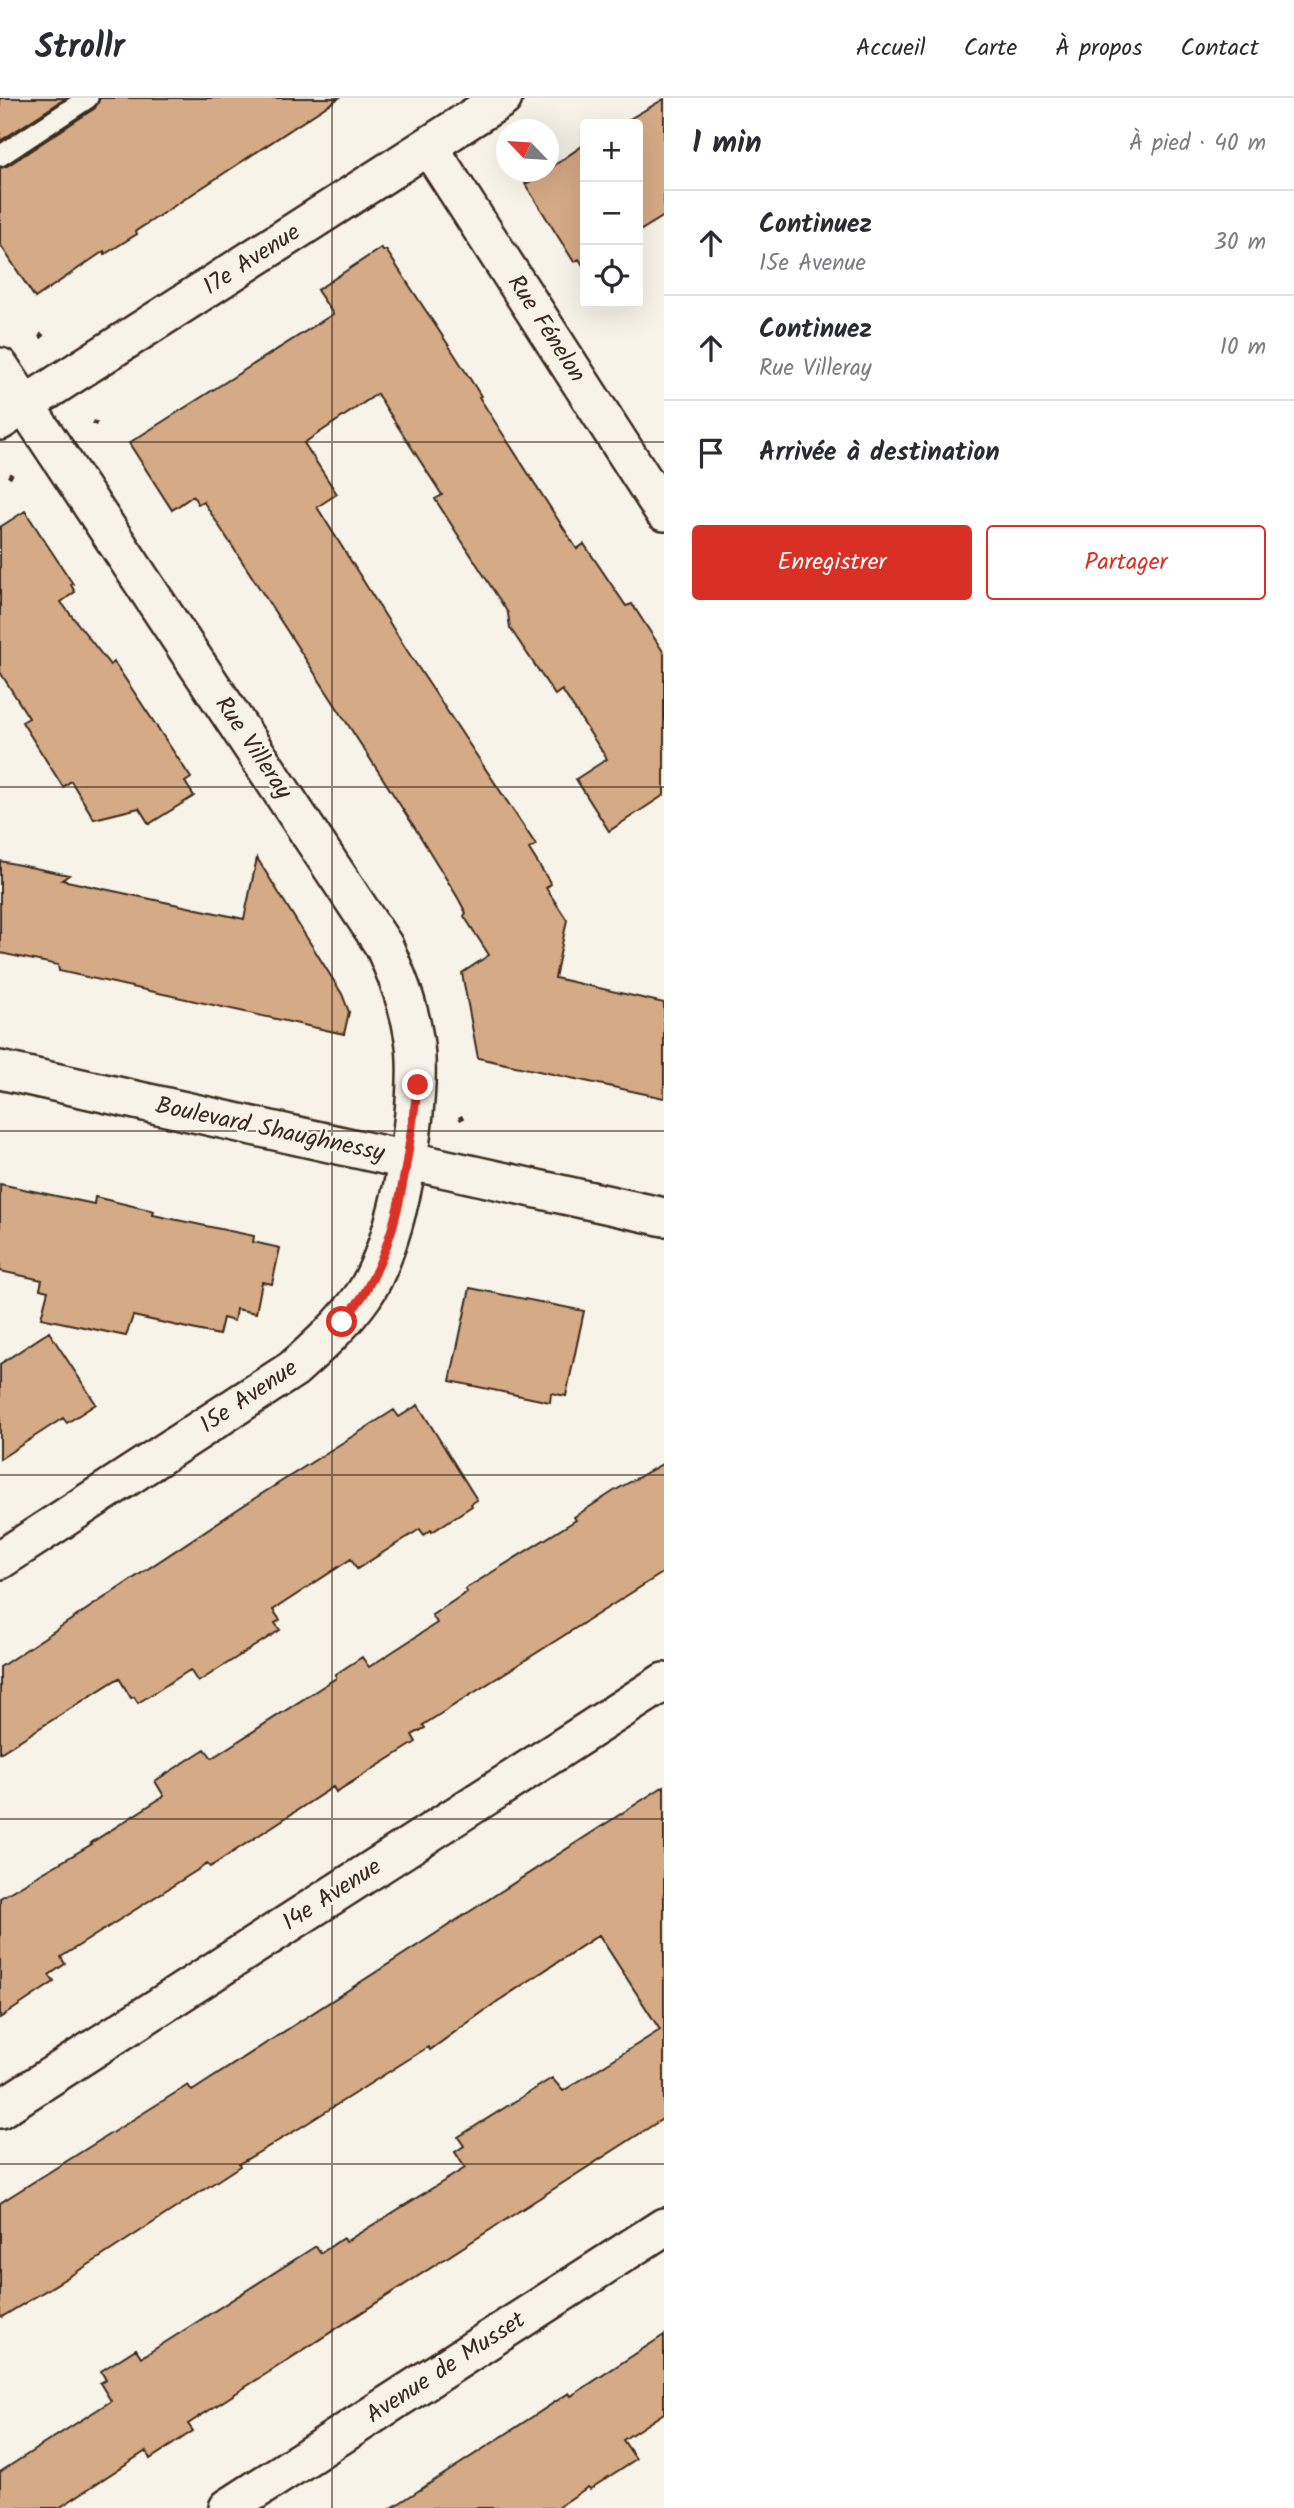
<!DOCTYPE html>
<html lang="fr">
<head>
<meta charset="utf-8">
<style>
	body { margin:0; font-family:Kalam,sans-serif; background:#f7f7f7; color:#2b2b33 }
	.controls { position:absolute; right:21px; top:21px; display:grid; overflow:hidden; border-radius:7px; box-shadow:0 7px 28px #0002 }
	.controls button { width:63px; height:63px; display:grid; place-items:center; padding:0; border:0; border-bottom:2px solid #e1e1e2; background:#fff; color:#2b2b33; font:35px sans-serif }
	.compass { position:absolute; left:496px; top:21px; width:63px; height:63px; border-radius:50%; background:#fff; box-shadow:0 7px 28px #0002; rotate:295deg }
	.stop { position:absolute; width:21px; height:21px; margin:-16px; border:5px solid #d93025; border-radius:50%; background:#fff }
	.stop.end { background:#d93025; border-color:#fff; box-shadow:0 2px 7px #0008 }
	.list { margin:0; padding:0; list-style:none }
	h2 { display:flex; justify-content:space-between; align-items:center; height:91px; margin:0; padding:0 28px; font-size:30px }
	h2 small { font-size:23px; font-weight:400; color:#7c7c81 }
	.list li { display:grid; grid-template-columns:46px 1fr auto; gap:21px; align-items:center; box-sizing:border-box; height:105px; padding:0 28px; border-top:2px solid #e1e1e2 }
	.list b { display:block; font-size:26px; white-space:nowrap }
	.list p { margin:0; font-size:23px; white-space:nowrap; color:#7c7c81 }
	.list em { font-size:23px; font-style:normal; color:#7c7c81 }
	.actions { display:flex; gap:14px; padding:21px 28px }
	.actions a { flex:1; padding:16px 0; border:2px solid #d93025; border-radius:7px; text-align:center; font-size:24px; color:#d93025 }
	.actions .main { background:#d93025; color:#fff }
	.icon { flex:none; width:38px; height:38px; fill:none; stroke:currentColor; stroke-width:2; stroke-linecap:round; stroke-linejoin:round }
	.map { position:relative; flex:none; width:664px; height:2410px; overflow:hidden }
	header { display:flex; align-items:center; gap:42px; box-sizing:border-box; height:98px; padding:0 35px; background:#fff; border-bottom:2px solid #e1e1e2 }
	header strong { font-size:33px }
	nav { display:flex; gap:38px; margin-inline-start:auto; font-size:24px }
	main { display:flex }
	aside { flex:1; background:#fff }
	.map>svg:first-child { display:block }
	.building { fill:#d5aa86; stroke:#3b2a1e; stroke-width:2 }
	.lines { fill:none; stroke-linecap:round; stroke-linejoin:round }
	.lane-casing { stroke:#3b2a1e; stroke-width:24 }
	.street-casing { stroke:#3b2a1e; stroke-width:42 }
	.path { stroke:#3b2a1e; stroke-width:4.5; stroke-dasharray:5 5; stroke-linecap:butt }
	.lane { stroke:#f7f3e8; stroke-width:19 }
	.street { stroke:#f7f3e8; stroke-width:37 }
	.route { stroke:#d93025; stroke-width:9 }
	.grid { fill:none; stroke:#3b2a1e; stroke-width:2; stroke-opacity:0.55 }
	.labels { text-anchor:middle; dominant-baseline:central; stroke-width:5; stroke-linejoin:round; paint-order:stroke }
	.street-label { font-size:24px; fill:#3b2a1e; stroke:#f7f3e8 }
</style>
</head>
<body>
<header>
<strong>Strollr</strong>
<nav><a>Accueil</a><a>Carte</a><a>À propos</a><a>Contact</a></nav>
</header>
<main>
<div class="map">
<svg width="664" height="2410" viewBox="0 0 664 2410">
	<rect width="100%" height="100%" fill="#f7f3e8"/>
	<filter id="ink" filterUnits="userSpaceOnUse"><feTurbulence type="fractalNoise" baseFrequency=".0143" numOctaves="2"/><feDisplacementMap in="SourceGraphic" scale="14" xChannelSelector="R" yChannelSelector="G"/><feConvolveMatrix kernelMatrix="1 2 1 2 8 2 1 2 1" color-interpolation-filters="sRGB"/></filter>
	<g filter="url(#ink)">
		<!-- building -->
		<path class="building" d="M 0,0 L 66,0 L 0,43 Z
			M 100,0 L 339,0 L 136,133 L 137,136 L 105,156 L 104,153 L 35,200 L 0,146 L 0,70 L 7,68 L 95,10 Z
			M 664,1 L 664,118 L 638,134 L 638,26 L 621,26 Z
			M 585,46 L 585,168 L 584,169 L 579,161 L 574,164 L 525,86 L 549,74 L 549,71 Z
			M 381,150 L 383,153 L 386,152 L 451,251 L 481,298 L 479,299 L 577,451 L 584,446 L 626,508 L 632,506 L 664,555 L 664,697 L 609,733 L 576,681 L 607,661 L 562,592 L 555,597 L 510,530 L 508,515 L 435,401 L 442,397 L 377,296 L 304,345 L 337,396 L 317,409 L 408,554 L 536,747 L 529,751 L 551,786 L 546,790 L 567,822 L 555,880 L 664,905 L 664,1000 L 478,960 L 462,875 L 489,857 L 464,818 L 466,815 L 458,800 L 415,730 L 203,403 L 198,406 L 193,398 L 172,412 L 129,345 L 333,216 L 317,192 Z
			M 25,413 L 73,486 L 71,487 L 75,494 L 61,504 L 110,567 L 114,564 L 191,680 L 185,684 L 194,698 L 149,726 L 139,710 L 94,721 L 71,683 L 63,689 L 22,624 L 29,620 L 0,574 L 0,429 Z
			M 257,760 L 342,896 L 349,914 L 344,936 L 59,873 L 58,867 L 0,855 L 0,763 L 69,777 L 62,782 L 244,821 Z
			M 0,1086 L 94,1106 L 95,1099 L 154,1113 L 153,1117 L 254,1138 L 253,1144 L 280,1150 L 272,1186 L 262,1184 L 256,1215 L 236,1211 L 234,1223 L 223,1220 L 219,1237 L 133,1218 L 126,1238 L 41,1220 L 48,1193 L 40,1191 L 42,1182 L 0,1173 Z
			M 470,1190 L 584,1213 L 566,1298 L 551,1295 L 550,1304 L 450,1283 Z
			M 49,1234 L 96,1306 L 67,1325 L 63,1320 L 0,1361 L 0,1266 Z
			M 418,1307 L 477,1402 L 471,1406 L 472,1408 L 432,1434 L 431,1432 L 424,1437 L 420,1431 L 357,1471 L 351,1461 L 273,1512 L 280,1522 L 275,1525 L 280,1532 L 198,1584 L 190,1572 L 138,1605 L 134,1599 L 131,1600 L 119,1580 L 0,1655 L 0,1569 L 241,1409 L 394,1312 L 399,1319 Z
			M 664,1365 L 664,1474 L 423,1627 L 425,1630 L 412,1637 L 416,1644 L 336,1694 L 333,1689 L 210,1769 L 207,1766 L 61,1859 L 65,1866 L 49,1877 L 54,1884 L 0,1920 L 0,1800 L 92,1746 L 91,1745 L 164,1698 L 155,1683 L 205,1651 L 212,1660 L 336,1580 L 336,1576 L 362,1559 L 369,1569 L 437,1525 L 432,1517 L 467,1494 L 465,1491 L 576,1422 L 574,1419 L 614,1393 Z
			M 664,1688 L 664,2020 L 188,2326 L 193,2333 L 150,2361 L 146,2353 L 59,2410 L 0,2410 L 0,2374 L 111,2303 L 100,2285 L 106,2282 L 101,2273 L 136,2251 L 141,2259 L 147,2256 L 316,2148 L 321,2155 L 343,2140 L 345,2144 L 465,2070 L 455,2054 L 464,2048 L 458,2039 L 552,1980 L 563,1993 L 660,1932 L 599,1837 L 498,1903 L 430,1952 L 428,1949 L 303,2028 L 239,2066 L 240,2068 L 93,2164 L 0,2220 L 0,2105 L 188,1987 L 192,1993 Z
			M 664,2237 L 664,2315 L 623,2342 L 636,2361 L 590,2391 L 588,2389 L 557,2410 L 392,2410 L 569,2295 L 571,2298 Z"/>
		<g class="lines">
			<!-- lane casing -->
			<g class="lane-casing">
				<path id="lane" d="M 0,58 L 88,0"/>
			</g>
			<!-- street casing -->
			<g class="street-casing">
				<path id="street" d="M 429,49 L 664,414
					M 0,269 L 384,848 C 397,878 409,907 414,940 C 424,1001 399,1147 363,1198 C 343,1226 318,1249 293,1271 L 0,1462
					M 0,323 L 503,0
					M 0,972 L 664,1119
					M 0,2011 L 664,1584
					M 228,2410 L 664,2129"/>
			</g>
			<!-- path -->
			<path class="path" d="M 40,240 L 43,235
				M 93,324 L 97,326
				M 9,380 L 12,375
				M 459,1021 L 463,1019"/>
			<!-- lane -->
			<use href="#lane" class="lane"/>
			<!-- street -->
			<use href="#street" class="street"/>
		</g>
	</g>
	<g class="lines" filter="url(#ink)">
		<!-- route -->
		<path class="route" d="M 342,1224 C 350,1214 359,1205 365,1194 C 402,1132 407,1057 418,987"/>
	</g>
	<!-- grid -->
	<path class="grid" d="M 332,0 L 332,2410M 0,344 L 664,344M 0,689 L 664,689M 0,1033 L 664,1033M 0,1377 L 664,1377M 0,1721 L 664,1721M 0,2066 L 664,2066"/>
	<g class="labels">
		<!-- street labels -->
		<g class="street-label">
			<text transform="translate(252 162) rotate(-33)">17e Avenue</text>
			<text transform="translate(546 231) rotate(57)">Rue Fénelon</text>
			<text transform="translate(253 650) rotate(56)">Rue Villeray</text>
			<text transform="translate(270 1032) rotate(12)">Boulevard Shaughnessy</text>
			<text transform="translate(249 1299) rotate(-34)">15e Avenue</text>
			<text transform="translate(332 1797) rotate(-33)">14e Avenue</text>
			<text transform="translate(446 2270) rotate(-33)">Avenue de Musset</text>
		</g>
	</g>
</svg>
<div class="controls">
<button>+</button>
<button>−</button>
<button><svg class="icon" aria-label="locate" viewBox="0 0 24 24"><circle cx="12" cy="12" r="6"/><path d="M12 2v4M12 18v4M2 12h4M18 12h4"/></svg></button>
</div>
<svg class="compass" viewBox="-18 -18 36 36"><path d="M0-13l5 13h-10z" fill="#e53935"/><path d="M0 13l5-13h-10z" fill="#7c7c81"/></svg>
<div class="stop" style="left:342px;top:1224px"></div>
<div class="stop end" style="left:418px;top:987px"></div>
</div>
<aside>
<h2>1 min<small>À pied · 40 m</small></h2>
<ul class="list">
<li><svg class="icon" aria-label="ahead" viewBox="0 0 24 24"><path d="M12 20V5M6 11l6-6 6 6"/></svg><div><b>Continuez</b><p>15e Avenue</p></div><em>30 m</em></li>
<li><svg class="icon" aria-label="ahead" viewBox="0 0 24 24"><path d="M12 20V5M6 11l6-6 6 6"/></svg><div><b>Continuez</b><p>Rue Villeray</p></div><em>10 m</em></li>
<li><svg class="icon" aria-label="arrive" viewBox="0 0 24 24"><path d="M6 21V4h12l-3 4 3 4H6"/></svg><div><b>Arrivée à destination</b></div></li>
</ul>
<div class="actions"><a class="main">Enregistrer</a><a>Partager</a></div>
</aside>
</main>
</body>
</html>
